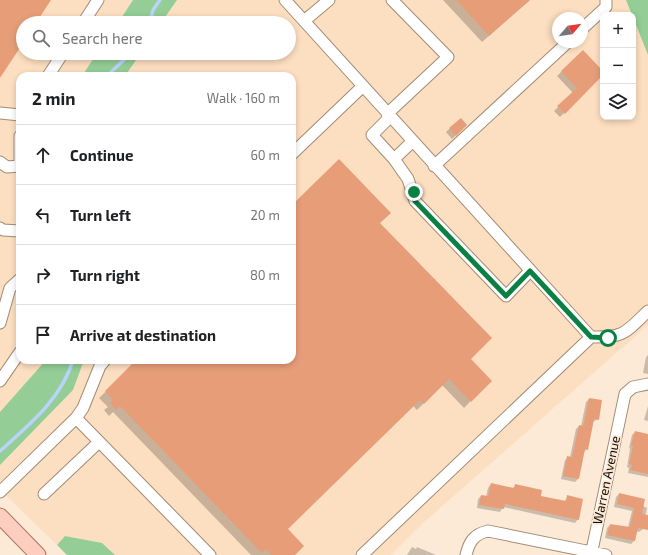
<!DOCTYPE html>
<html lang="en">
<head>
<meta charset="utf-8">
<style>
	body { margin:0; font-family:"Exo 2",sans-serif; background:#f2f2f2; color:#202124 }
	.controls { position:absolute; right:12px; top:12px; display:grid; overflow:hidden; border-radius:8px; box-shadow:0 2px 6px #0003 }
	.controls button { width:36px; height:36px; display:grid; place-items:center; padding:0; border:0; border-bottom:1px solid #e0e0e0; background:#fff; color:#202124; font:20px sans-serif }
	.compass { position:absolute; left:552px; top:12px; width:36px; height:36px; border-radius:50%; background:#fff; box-shadow:0 2px 6px #0003; rotate:61deg }
	.stop { position:absolute; width:12px; height:12px; margin:-9px; border:3px solid #0b8043; border-radius:50%; background:#fff }
	.stop.end { background:#0b8043; border-color:#fff; box-shadow:0 1px 4px #0008 }
	.list { margin:0; padding:0; list-style:none }
	h2 { display:flex; justify-content:space-between; align-items:center; height:52px; margin:0; padding:0 16px; font-size:17px }
	h2 small { font-size:13px; font-weight:400; color:#757577 }
	.list li { display:grid; grid-template-columns:26px 1fr auto; gap:12px; align-items:center; box-sizing:border-box; height:60px; padding:0 16px; border-top:1px solid #e0e0e0 }
	.list b { display:block; font-size:15px; white-space:nowrap }
	.list em { font-size:13px; font-style:normal; color:#757577 }
	.icon { flex:none; width:22px; height:22px; fill:none; stroke:currentColor; stroke-width:2; stroke-linecap:round; stroke-linejoin:round }
	.map { position:relative; flex:none; width:648px; height:555px; overflow:hidden }
	.search { position:absolute; background:#fff; box-shadow:0 2px 6px #0003; left:16px; top:16px; width:280px; height:44px; display:flex; align-items:center; gap:10px; box-sizing:border-box; padding:0 14px; border-radius:22px; color:#757577; font-size:15px }
	.panel { position:absolute; background:#fff; box-shadow:0 2px 6px #0003; left:16px; top:72px; width:280px; height:292px; border-radius:12px }
	.map>svg:first-child { display:block }
	.built { fill:#fcdec0; fill-rule:evenodd }
	.green { fill:#94cd96 }
	.shadow { fill:#0003 }
	.lines { fill:none; stroke-linecap:round; stroke-linejoin:round }
	.stream { stroke:#b8d4fb; stroke-width:3.5 }
	.building { fill:#e89d79 }
	.minor-casing { stroke:#a28b75; stroke-width:13 }
	.major-casing { stroke:#ac7663; stroke-width:17 }
	.minor { stroke:#fff; stroke-width:11 }
	.major { stroke:#fdcebf; stroke-width:15 }
	.route { stroke:#0b8043; stroke-width:5 }
	.labels { text-anchor:middle; dominant-baseline:central; stroke-width:3.5; stroke-linejoin:round; paint-order:stroke }
	.street-label { font-size:13px; fill:#170f07; stroke:#fdead6 }
</style>
</head>
<body>
<div class="map">
<svg width="648" height="555" viewBox="0 0 648 555">
	<rect width="100%" height="100%" fill="#fdead6"/>
	<!-- built -->
	<path class="built" d="M 0,0 L 133,0 L 118,23 L 23,23 L 23,53 L 97,53 L 82,76 L 20,76 L 20,360 L 46,360 L 0,412 Z
		M 177,0 L 626,0 L 632,15 L 603,15 L 603,117 L 633,117 L 633,18 L 648,55 L 648,325 L 422,524 L 391,555 L 115,555 L 102,543 L 65,536 L 57,545 L 0,490 L 0,465 L 73,390 L 84,360 L 292,360 L 292,76 L 125,76 L 141,53 L 289,53 L 289,23 L 161,23 ZM 558,18 L 582,18 L 582,42 L 558,42 Z"/>
	<!-- green -->
	<path class="green" d="M 133,0 L 177,0 L 161,23 L 118,23 Z
		M 626,0 L 648,0 L 648,55 Z
		M 97,53 L 141,53 L 125,76 L 82,76 Z
		M 46,360 L 84,360 L 73,390 L 0,465 L 0,412 Z
		M 65,536 L 102,543 L 115,555 L 67,555 L 57,545 Z"/>
	<!-- shadow -->
	<path class="shadow" d="M 443,0 L 530,0 L 482,42 Z
		M 583,51 L 603,74 L 560,117 L 554,111 L 573,93 L 557,76 Z
		M 460,119 L 466,125 L 452,139 L 446,132 Z
		M 292,206 L 379,223 L 470,359 L 484,387 L 464,408 L 442,385 L 417,410 L 413,406 L 286,529 L 294,555 L 251,555 L 113,412 L 109,416 L 104,410 L 108,407 L 99,398 L 138,360 L 292,360 Z
		M 648,355 L 648,374 L 643,373 L 646,357 Z
		M 589,399 L 598,419 L 593,422 L 587,449 L 583,453 L 578,479 L 575,482 L 561,479 L 565,460 L 570,457 L 576,429 L 579,426 L 581,426 L 586,402 Z
		M 648,406 L 648,421 L 644,420 Z
		M 635,432 L 648,435 L 648,477 L 628,473 L 629,468 L 627,467 L 630,449 L 629,448 L 632,435 Z
		M 491,484 L 512,489 L 515,486 L 540,497 L 564,502 L 568,496 L 578,519 L 575,523 L 503,507 L 500,512 L 477,508 L 478,499 L 481,496 L 486,497 L 488,488 Z
		M 619,494 L 647,508 L 643,529 L 639,532 L 636,531 L 634,541 L 631,544 L 605,538 L 607,528 L 610,525 L 628,527 L 632,511 L 614,507 L 616,497 Z
		M 412,547 L 416,549 L 417,547 L 436,555 L 407,555 Z"/>
	<g class="lines">
		<!-- stream -->
		<path class="stream" d="M 150,23 L 153,10 L 160,0
			M 107,76 L 131,53
			M 0,451 C 29,425 62,398 73,360"/>
	</g>
	<!-- building -->
	<path class="building" d="M 0,0 L 51,0 L 36,23 L 23,23 L 23,43 L 0,78 Z
		M 456,0 L 530,0 L 489,36 Z
		M 583,50 L 603,71 L 603,75 L 565,114 L 557,106 L 577,88 L 561,71 Z
		M 461,118 L 467,125 L 456,136 L 449,128 Z
		M 339,159 L 391,213 L 380,223 L 492,338 L 471,359 L 492,381 L 471,402 L 449,379 L 424,404 L 420,400 L 288,529 L 304,546 L 295,555 L 272,555 L 266,549 L 262,553 L 120,406 L 116,410 L 110,403 L 113,400 L 105,391 L 136,360 L 292,360 L 292,205 Z
		M 589,398 L 602,400 L 599,420 L 594,419 L 588,450 L 585,449 L 579,479 L 563,476 L 567,456 L 572,457 L 579,425 L 583,426 Z
		M 635,431 L 648,434 L 648,474 L 630,470 L 632,465 L 629,464 L 633,446 L 631,445 Z
		M 491,483 L 514,488 L 515,484 L 542,490 L 541,496 L 566,501 L 567,495 L 583,499 L 579,520 L 505,504 L 504,509 L 479,505 L 481,495 L 488,496 Z
		M 619,493 L 645,499 L 642,514 L 648,515 L 648,530 L 638,528 L 635,541 L 607,535 L 610,524 L 630,527 L 634,508 L 617,504 Z"/>
	<g class="lines">
		<!-- minor casing -->
		<g class="minor-casing">
			<path id="minor" d="M 285,0 L 591,337 L 362,555
				M 304,21 L 329,0
				M 83,23 L 98,0
				M 582,29 L 606,7 L 606,0
				M 48,76 L 63,53
				M 0,113 L 20,115
				M 387,114 L 448,57 L 392,0
				M 390,117 L 372,135 L 394,159 L 412,142
				M 20,136 L 20,166
				M 292,154 L 362,87
				M 394,159 L 408,179 L 415,201 L 506,296 L 530,271
				M 0,162 L 7,167 L 20,166
				M 434,166 L 568,42
				M 0,228 L 3,230 L 20,231
				M 0,323 L 10,288 L 20,279
				M 591,337 C 624,338 625,333 648,311
				M 0,381 L 20,352
				M 76,418 L 210,555
				M 0,492 L 76,418 L 83,408 L 100,366 L 105,360
				M 44,494 L 99,442
				M 466,555 C 469,542 474,534 488,531 L 606,555
				M 591,555 L 625,394 L 633,387 L 648,384"/>
		</g>
		<!-- major casing -->
		<g class="major-casing">
			<path id="major" d="M 0,516 L 38,555"/>
		</g>
		<!-- minor -->
		<use href="#minor" class="minor"/>
		<!-- major -->
		<use href="#major" class="major"/>
	</g>
	<g class="lines">
		<!-- route -->
		<path class="route" d="M 414,192 L 415,201 L 506,296 L 530,271 L 591,337 L 608,338"/>
	</g>
	<g class="labels">
		<!-- street labels -->
		<g class="street-label">
			<text transform="translate(606 480) rotate(-78)">Warren Avenue</text>
		</g>
	</g>
</svg>
<div class="controls">
<button>+</button>
<button>−</button>
<button><svg class="icon" aria-label="layers" viewBox="0 0 24 24"><path d="M12 4l9 5-9 5-9-5zM3 14l9 5 9-5"/></svg></button>
</div>
<svg class="compass" viewBox="-18 -18 36 36"><path d="M0-13l5 13h-10z" fill="#e53935"/><path d="M0 13l5-13h-10z" fill="#757577"/></svg>
<div class="stop" style="left:608px;top:338px"></div>
<div class="stop end" style="left:414px;top:192px"></div>
<div class="search"><svg class="icon" aria-label="search" viewBox="0 0 24 24"><circle cx="10" cy="10" r="6"/><path d="M15 15l6 6"/></svg>Search here</div>
<section class="panel">
<h2>2 min<small>Walk · 160 m</small></h2>
<ul class="list">
<li><svg class="icon" aria-label="ahead" viewBox="0 0 24 24"><path d="M12 20V5M6 11l6-6 6 6"/></svg><div><b>Continue</b></div><em>60 m</em></li>
<li><svg class="icon" aria-label="left" viewBox="0 0 24 24"><path d="M17 20v-9H6M10 6l-5 5 5 5"/></svg><div><b>Turn left</b></div><em>20 m</em></li>
<li><svg class="icon" aria-label="right" viewBox="0 0 24 24"><path d="M7 20v-9h11M14 6l5 5-5 5"/></svg><div><b>Turn right</b></div><em>80 m</em></li>
<li><svg class="icon" aria-label="arrive" viewBox="0 0 24 24"><path d="M6 21V4h12l-3 4 3 4H6"/></svg><div><b>Arrive at destination</b></div></li>
</ul>
</section>
</div>
</body>
</html>
